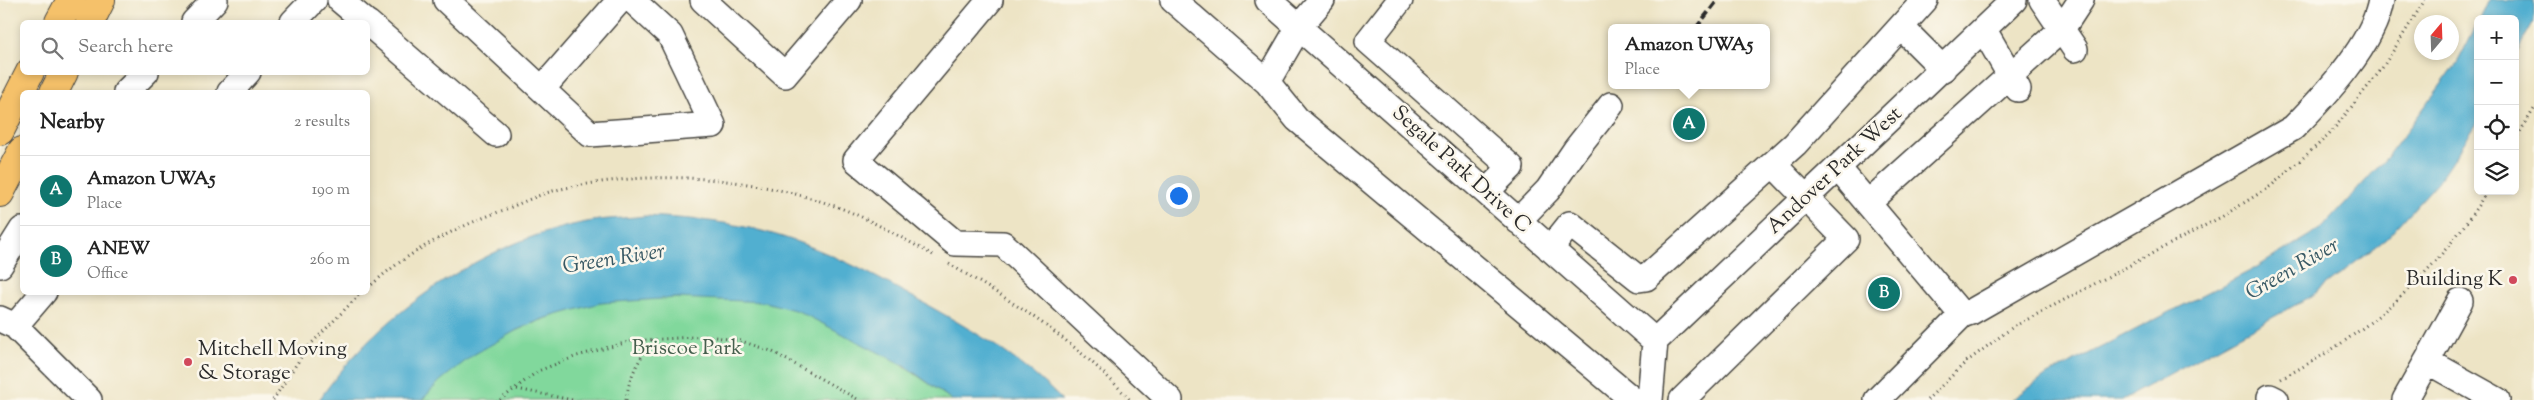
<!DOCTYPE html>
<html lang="en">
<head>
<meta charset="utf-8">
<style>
	body { margin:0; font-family:"Sorts Mill Goudy",serif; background:#f2f2f2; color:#222 }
	.controls { position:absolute; right:15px; top:15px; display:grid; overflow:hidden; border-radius:8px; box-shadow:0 2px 8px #0003 }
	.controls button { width:45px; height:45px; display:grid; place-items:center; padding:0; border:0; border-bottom:1px solid #e0e0e0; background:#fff; color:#222; font:25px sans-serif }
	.compass { position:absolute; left:2414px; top:15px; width:45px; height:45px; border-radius:50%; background:#fff; box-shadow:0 2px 8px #0003; rotate:19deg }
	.you { position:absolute; left:1178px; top:195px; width:18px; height:18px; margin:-12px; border:4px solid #fff; border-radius:50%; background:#1a73e8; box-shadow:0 0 0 8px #1a73e833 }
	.badge { display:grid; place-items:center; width:32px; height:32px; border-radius:50%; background:#0f766e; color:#fff; font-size:16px; font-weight:700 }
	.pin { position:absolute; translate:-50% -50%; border:2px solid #fff; box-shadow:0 1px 5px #0006 }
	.popup { position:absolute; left:1608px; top:24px; width:162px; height:65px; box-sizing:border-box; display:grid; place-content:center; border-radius:8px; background:#fff; filter:drop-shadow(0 1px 4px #0005); font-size:16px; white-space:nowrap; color:#767676 }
	.popup b { font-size:19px; color:#222 }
	.popup::after { content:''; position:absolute; left:50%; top:100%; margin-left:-10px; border:10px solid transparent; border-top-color:#fff }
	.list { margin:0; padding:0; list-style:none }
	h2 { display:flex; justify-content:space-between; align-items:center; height:65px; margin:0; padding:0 20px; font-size:21px }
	h2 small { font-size:16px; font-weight:400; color:#767676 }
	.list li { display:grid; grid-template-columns:32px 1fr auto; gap:15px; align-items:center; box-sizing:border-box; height:70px; padding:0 20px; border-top:1px solid #e0e0e0 }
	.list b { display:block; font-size:19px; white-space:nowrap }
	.list p { margin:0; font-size:16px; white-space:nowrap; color:#767676 }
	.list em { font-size:16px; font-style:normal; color:#767676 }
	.icon { flex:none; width:28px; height:28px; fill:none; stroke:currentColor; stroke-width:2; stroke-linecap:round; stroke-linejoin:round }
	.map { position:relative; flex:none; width:2534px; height:400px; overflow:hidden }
	.search { position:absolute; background:#fff; box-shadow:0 2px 8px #0003; left:20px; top:20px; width:350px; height:55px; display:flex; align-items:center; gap:12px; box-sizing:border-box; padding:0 18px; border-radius:8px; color:#767676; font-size:19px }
	.panel { position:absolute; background:#fff; box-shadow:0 2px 8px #0003; left:20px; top:90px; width:350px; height:205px; border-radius:8px }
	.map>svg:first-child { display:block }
	.green { fill:#81d89c; stroke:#568264 }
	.water { fill:#51afd0; stroke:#3e6d7e }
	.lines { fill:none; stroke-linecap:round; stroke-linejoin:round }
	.minor-casing { stroke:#484742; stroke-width:28 }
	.major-casing { stroke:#484742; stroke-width:30 }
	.path { stroke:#484742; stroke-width:3; stroke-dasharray:1 4; stroke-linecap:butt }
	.minor { stroke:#fff; stroke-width:25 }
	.major { stroke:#f5c16b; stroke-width:28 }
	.rail { stroke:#2b2b2b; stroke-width:4; stroke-dasharray:8 4; stroke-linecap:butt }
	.poi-dot { fill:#d1495b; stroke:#fbf7ec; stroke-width:2 }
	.labels { text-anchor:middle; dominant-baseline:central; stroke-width:5; stroke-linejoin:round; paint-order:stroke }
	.street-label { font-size:21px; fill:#2b2b2b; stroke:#fbf7ec }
	.poi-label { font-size:21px; fill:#2b2b2b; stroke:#fbf7ec; text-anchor:end }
	.park-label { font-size:21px; fill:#455f4d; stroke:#fbf7ec }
	.water-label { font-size:22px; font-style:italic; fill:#385965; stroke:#fbf7ec }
</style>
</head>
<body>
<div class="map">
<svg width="2534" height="400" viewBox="0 0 2534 400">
	<rect width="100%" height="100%" fill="#fbf7ec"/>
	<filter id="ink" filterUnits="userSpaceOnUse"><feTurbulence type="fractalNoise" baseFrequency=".02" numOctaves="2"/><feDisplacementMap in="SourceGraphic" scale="10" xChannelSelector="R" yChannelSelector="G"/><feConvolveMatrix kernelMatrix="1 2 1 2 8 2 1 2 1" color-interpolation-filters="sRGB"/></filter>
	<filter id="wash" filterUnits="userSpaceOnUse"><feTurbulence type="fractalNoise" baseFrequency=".0096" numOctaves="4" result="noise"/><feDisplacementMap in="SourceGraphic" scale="20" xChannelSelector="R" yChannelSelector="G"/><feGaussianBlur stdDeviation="1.12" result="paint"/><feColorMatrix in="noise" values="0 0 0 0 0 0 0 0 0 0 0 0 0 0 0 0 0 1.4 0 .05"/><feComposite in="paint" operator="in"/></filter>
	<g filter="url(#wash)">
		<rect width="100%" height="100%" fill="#ede4c5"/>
		<!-- green -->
		<path class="green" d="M 676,298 C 705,298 735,297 764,301 C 823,310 904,365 952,400 L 422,400 C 459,350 540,315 600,303 C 625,299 651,299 676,298 Z"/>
		<!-- water -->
		<path class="water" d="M 2489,0 L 2534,0 L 2534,21 L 2515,55 L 2515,19 L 2480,19 Z
			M 2478,22 L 2478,122 L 2438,182 L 2386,239 L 2310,297 L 2122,400 L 2012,400 L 2047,375 L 2252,270 L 2323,227 L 2389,155 L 2457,63 Z
			M 645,216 C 681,218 718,220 754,229 C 813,243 867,271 920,301 C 971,329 1021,358 1062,400 L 952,400 L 905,366 L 798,311 L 765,302 L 676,298 L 600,303 L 543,319 L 517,330 L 473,355 L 440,381 L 422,400 L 319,400 C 379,312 492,235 599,220 C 614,218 630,218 645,216 Z"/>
	</g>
	<g filter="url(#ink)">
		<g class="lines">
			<!-- minor casing -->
			<g class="minor-casing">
				<path id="minor" d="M 340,0 L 366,22
					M 446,0 L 590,134 L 713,125 L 670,35 L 632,0
					M 703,0 L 785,75 L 849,0
					M 990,0 L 856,160 L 955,243 L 1003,244 L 1170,400
					M 1173,0 L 1267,82
					M 1268,0 L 1655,341
					M 1322,0 L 1299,27 L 1267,82 L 1297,119 L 1633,400
					M 1400,0 L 1368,41 L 1511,167 L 1486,192
					M 2042,0 L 2075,49
					M 194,22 L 215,0
					M 293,22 L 314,0
					M 368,23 L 496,134
					M 1901,27 L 1943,69
					M 1984,30 L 2018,89
					M 542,89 L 620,0
					M 126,92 L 146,72
					M 230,92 L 248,72
					M 1838,168 L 1962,315
					M 1868,203 L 2062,29 L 2081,0
					M 1518,221 L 1548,190 L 1576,149 L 1611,105
					M 1550,249 L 1570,224 L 1639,279 L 1646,278 L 1795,144 L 1925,0
					M 0,265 L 22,230
					M 2460,301 L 2427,361 L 2497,400
					M 0,319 L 15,326 L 44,292
					M 15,326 L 89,400
					M 1655,341 L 2014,0
					M 2270,397 L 2276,400
					M 1650,400 L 1655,341
					M 1682,400 L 1846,239 L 1773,164
					M 1877,400 L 1962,315 L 1971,312 L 2293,128 C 2324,97 2374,44 2381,0
					M 2405,400 L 2427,361"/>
			</g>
			<!-- major casing -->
			<g class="major-casing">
				<path id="major" d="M 59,22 L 71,0
					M 90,22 L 101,0
					M 54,92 L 64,72
					M 0,131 L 30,72
					M 0,193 L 22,151"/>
			</g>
			<!-- path -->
			<path class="path" d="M 2515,140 L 2534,109
				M 949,264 C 1014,302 1079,343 1130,400
				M 368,288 C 407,252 452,229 501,211 C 520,204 541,193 561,189 C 649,170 741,175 826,203 C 864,215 900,237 935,256
				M 2281,379 C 2302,367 2323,356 2343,342 C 2401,303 2451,251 2487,191
				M 517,389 L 572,400
				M 273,400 L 307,348 L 362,292
				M 500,400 L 538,371 L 577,356 L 632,341 L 708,336 L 741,341 L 771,351 L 859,400
				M 626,400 C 629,376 639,359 653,340
				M 1927,400 L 1966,362 L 2013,327 L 2223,216 L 2271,186 L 2329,135 L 2381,70 L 2425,0"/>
			<!-- minor -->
			<use href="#minor" class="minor"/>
			<!-- major -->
			<use href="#major" class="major"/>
			<!-- rail -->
			<path class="rail" d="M 1696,28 L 1718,0"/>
		</g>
	</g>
	<!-- markers -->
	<g class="poi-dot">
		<circle cx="2513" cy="280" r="5"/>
		<circle cx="188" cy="362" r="5"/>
	</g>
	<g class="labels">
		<!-- street labels -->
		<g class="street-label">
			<text transform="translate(1461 170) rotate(42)">Segale Park Drive C</text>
			<text transform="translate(1835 171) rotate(-43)">Andover Park West</text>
		</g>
		<!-- poi labels -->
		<g class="poi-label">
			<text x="2503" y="280">Building K</text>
			<text x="198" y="350" text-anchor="start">Mitchell Moving<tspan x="198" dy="24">&amp; Storage</tspan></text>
		</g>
		<!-- park labels -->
		<g class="park-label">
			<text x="687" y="349">Briscoe Park</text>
		</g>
		<!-- water labels -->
		<g class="water-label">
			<text transform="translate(614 260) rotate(-9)">Green River</text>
			<text transform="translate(2293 270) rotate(-30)">Green River</text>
		</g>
	</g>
</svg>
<div class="controls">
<button>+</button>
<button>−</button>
<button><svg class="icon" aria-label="locate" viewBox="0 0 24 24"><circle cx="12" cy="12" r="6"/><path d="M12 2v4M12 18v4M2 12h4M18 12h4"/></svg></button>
<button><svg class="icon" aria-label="layers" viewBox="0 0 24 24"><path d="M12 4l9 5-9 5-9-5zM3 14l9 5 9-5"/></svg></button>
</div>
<svg class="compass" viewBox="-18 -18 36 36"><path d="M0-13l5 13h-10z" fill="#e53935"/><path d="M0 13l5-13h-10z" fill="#767676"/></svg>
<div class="you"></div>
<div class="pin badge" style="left:1689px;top:124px">A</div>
<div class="popup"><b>Amazon UWA5</b>Place</div>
<div class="pin badge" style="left:1884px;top:293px">B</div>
<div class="search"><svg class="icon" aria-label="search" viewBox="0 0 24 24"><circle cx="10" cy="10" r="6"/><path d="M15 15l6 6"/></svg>Search here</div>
<section class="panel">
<h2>Nearby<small>2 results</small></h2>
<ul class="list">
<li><span class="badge">A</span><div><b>Amazon UWA5</b><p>Place</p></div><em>190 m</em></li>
<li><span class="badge">B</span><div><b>ANEW</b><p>Office</p></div><em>260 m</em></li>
</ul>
</section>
</div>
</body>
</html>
